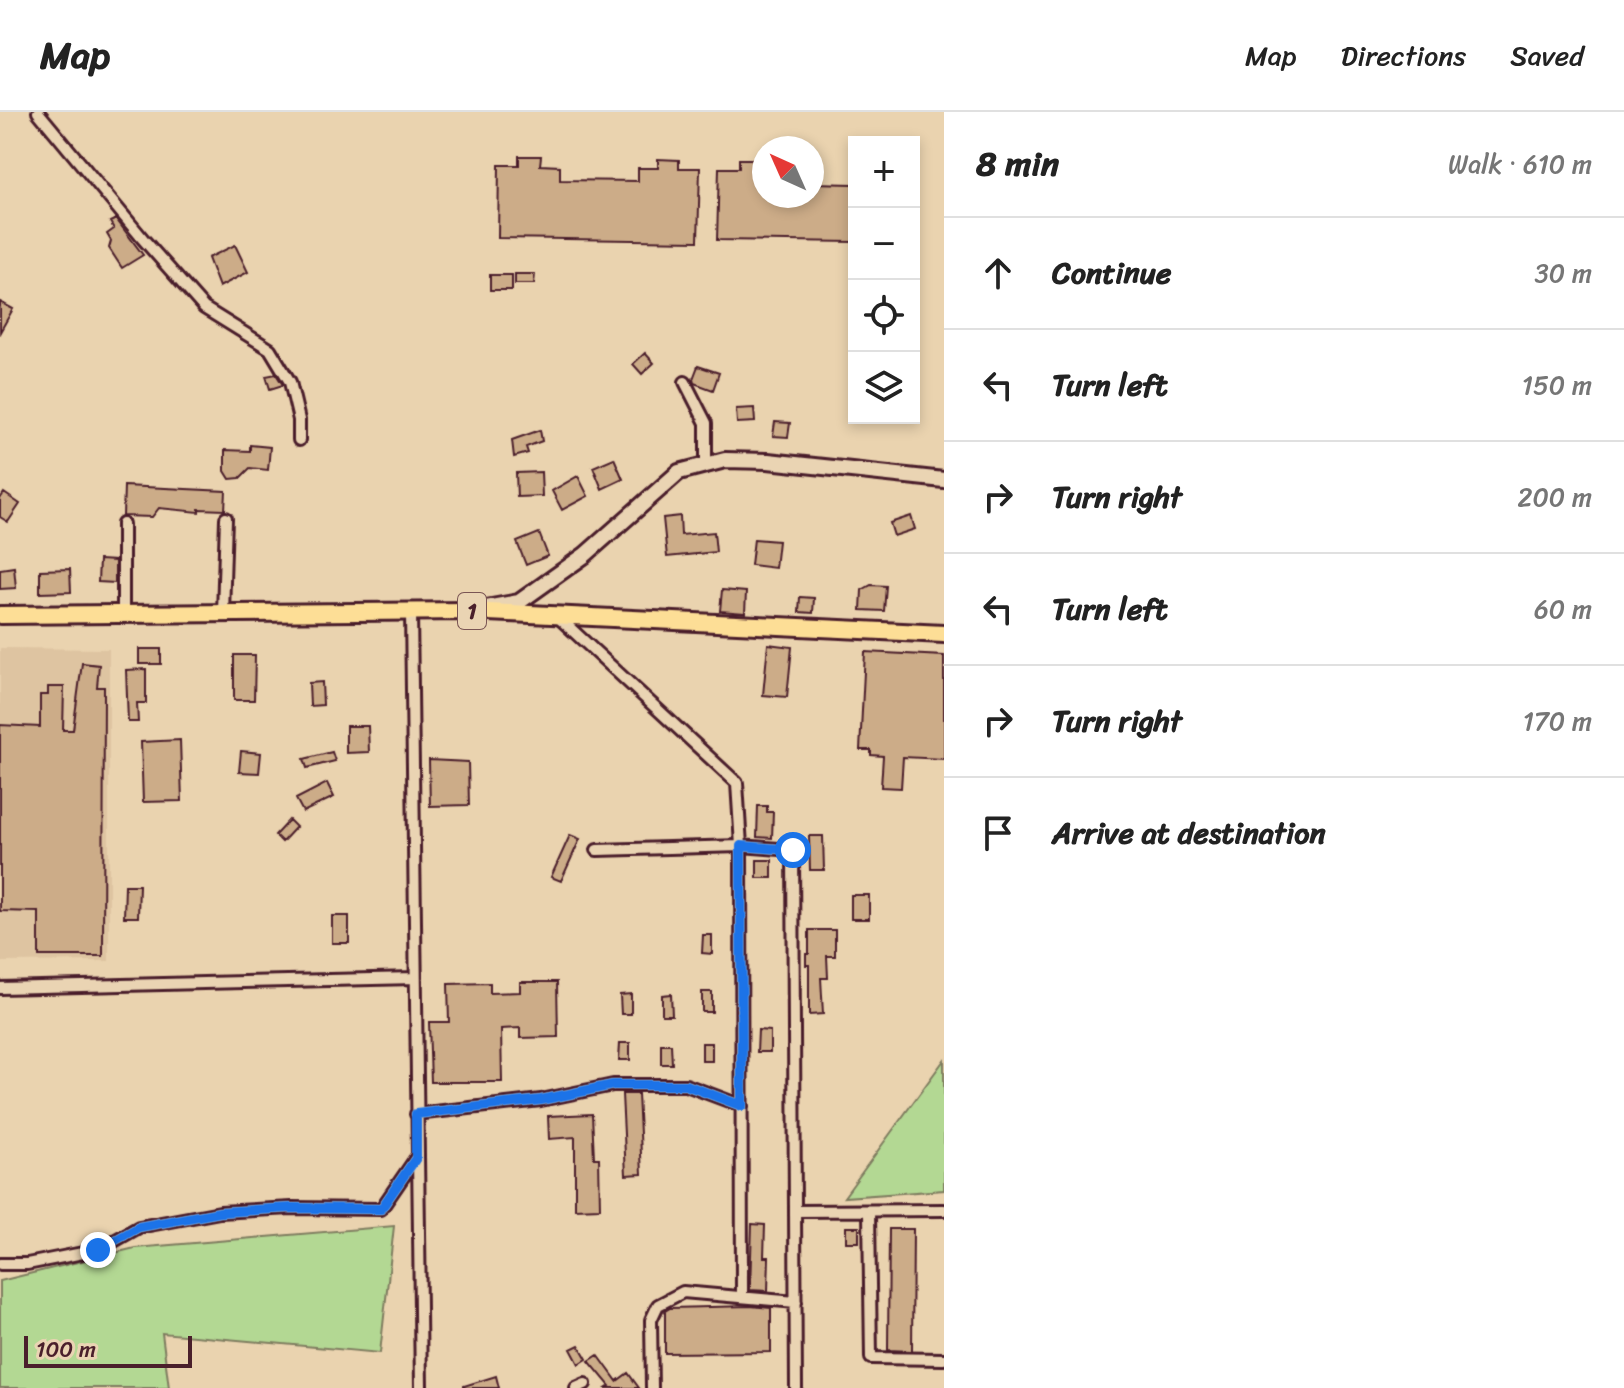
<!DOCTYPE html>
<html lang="en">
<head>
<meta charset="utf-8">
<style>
	body { margin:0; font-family:Sriracha,sans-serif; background:#f2f2f2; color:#222 }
	.controls { position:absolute; right:24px; top:24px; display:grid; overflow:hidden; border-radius:0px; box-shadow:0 4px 12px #0003 }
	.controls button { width:72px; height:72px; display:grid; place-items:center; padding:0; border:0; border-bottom:2px solid #e0e0e0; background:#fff; color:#222; font:40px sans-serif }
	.compass { position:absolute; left:752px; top:24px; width:72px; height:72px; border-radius:50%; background:#fff; box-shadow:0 4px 12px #0003; rotate:315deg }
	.scale { position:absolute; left:24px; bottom:20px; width:168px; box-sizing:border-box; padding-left:8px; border:4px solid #4a1f2b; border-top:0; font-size:22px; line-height:28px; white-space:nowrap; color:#4a1f2b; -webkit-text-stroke:6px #ead4b3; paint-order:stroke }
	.stop { position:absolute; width:24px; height:24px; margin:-18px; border:6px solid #1a73e8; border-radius:50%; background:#fff }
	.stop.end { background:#1a73e8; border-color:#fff; box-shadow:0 2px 8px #0008 }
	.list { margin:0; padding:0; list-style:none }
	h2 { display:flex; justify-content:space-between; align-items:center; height:104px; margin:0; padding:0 32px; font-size:34px }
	h2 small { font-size:26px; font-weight:400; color:#767676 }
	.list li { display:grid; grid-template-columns:52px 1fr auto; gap:24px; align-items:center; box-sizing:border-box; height:112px; padding:0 32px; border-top:2px solid #e0e0e0 }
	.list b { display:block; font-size:30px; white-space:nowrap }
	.list em { font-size:26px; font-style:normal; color:#767676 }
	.icon { flex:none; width:44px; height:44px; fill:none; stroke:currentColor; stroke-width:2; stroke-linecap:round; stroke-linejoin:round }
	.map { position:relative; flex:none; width:944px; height:1276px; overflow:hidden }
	header { display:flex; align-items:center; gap:48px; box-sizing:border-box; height:112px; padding:0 40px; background:#fff; border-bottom:2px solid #e0e0e0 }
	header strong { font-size:38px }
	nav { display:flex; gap:44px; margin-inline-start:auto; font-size:28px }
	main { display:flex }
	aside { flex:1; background:#fff }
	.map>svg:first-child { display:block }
	.built { fill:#dec4a1 }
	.green { fill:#b3d893; stroke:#7e7c5f; stroke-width:2 }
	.building { fill:#ccac88; stroke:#4a1f2b; stroke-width:2 }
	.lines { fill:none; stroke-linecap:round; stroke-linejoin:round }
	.street-casing { stroke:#4a1f2b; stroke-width:16 }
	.secondary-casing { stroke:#4a1f2b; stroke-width:20 }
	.primary-casing { stroke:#4a1f2b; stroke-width:22 }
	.street { stroke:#ead4b3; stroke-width:10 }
	.secondary { stroke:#ead4b3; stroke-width:14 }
	.primary { stroke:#fdde96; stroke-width:16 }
	.route { stroke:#1a73e8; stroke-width:10 }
	.labels { text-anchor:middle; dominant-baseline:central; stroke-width:8; stroke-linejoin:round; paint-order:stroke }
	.shield { fill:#ead4b3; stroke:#7a5554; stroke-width:2 }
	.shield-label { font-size:22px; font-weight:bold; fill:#4a1f2b }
</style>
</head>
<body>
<header>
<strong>Map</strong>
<nav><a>Map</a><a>Directions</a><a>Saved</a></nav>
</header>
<main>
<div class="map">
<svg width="944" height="1276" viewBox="0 0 944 1276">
	<rect width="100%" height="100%" fill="#ead3af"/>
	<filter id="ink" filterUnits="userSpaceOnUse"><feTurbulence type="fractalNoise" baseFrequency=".0125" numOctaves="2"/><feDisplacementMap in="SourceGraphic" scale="16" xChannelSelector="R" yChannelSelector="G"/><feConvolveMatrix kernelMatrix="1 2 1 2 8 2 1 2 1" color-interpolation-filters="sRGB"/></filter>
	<g filter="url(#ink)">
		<!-- built -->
		<path class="built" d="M 0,536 L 109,537 L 109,849 L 0,850 Z"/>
		<!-- green -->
		<path class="green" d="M 944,948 L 944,1078 L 844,1085 Z
			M 394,1114 L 380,1241 L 162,1221 L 169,1276 L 0,1276 L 0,1169 L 135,1136 Z"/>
		<!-- building -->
		<path class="building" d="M 519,44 L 541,44 L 540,53 L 560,54 L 560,68 L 638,69 L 638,56 L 658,56 L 658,47 L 679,48 L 679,56 L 700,56 L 698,129 L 498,126 L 499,53 L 519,53 Z
			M 739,47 L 760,47 L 760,56 L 764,56 L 764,84 L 812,84 L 812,71 L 854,72 L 854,130 L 717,128 L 719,56 L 739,56 Z
			M 116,107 L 143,143 L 122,156 L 109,136 L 111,129 L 107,122 L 114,117 L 110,110 Z
			M 235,133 L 248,160 L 219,175 L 208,146 Z
			M 515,162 L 535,162 L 534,172 L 515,172 Z
			M 490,163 L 512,163 L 512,178 L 490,178 Z
			M 0,190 L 13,197 L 0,220 Z
			M 645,241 L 654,251 L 642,262 L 633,252 Z
			M 698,254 L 719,261 L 713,278 L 694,271 L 693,267 Z
			M 276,262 L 283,273 L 270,277 L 266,264 Z
			M 754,296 L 755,310 L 737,311 L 736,297 Z
			M 775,310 L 790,311 L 788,325 L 773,324 Z
			M 540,318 L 542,329 L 526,335 L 528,341 L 514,345 L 512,328 Z
			M 250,333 L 270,335 L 268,358 L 250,356 L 240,366 L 230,367 L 225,359 L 225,338 L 250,339 Z
			M 614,346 L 623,367 L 602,377 L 593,355 Z
			M 541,360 L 542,384 L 517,385 L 516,361 Z
			M 578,364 L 588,384 L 562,398 L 552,379 Z
			M 124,374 L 226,379 L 225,398 L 199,397 L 199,400 L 159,396 L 152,405 L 123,404 Z
			M 4,381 L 20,392 L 8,410 L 0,405 L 0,387 Z
			M 680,404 L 681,423 L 714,420 L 716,440 L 667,445 L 663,406 Z
			M 911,404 L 915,417 L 894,424 L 890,411 Z
			M 539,421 L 548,444 L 526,453 L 517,430 Z
			M 754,427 L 778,429 L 775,456 L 751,453 Z
			M 99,448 L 115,449 L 115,471 L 98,470 Z
			M 14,455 L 16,476 L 0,477 L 0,457 Z
			M 70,457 L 71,480 L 40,481 L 40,458 Z
			M 871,473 L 886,474 L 884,499 L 861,498 L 862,478 Z
			M 722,478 L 746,480 L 745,501 L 720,499 Z
			M 800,485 L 814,486 L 813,501 L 799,500 Z
			M 768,532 L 792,535 L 787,585 L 763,583 Z
			M 139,537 L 161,537 L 161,552 L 139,552 Z
			M 865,540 L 944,544 L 944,647 L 903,645 L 901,676 L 881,675 L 883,644 L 871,643 L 871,638 L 860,638 Z
			M 234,543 L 255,543 L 254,588 L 234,588 Z
			M 82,551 L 99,553 L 97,575 L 104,575 L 103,844 L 39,844 L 39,800 L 0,799 L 0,613 L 40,615 L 40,583 L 48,583 L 48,575 L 64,575 L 63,618 L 73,618 Z
			M 146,557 L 146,591 L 137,591 L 138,610 L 128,610 L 126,558 Z
			M 322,570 L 323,593 L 310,594 L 309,571 Z
			M 346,614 L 368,614 L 369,640 L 346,641 Z
			M 180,628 L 182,689 L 143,690 L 141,630 Z
			M 241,639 L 261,641 L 259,661 L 239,660 Z
			M 332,640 L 335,649 L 307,656 L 304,647 Z
			M 429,648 L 468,650 L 469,693 L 430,694 Z
			M 327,671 L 334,685 L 303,700 L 296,687 Z
			M 758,694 L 767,694 L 767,700 L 773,700 L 772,726 L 757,725 Z
			M 289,708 L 296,715 L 282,730 L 275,723 Z
			M 570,723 L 580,727 L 561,769 L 551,765 Z
			M 809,724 L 823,724 L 824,758 L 810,758 Z
			M 757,748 L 772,748 L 772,766 L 757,766 Z
			M 125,773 L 139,773 L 138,805 L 124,805 Z
			M 851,783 L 869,783 L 869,807 L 851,807 Z
			M 332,804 L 349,804 L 349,831 L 332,831 Z
			M 809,818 L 835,818 L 835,844 L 827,844 L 828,866 L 821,866 L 823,902 L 809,903 L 809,853 L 806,853 L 806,842 L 809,842 Z
			M 703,823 L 712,823 L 712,842 L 702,841 Z
			M 520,870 L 557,870 L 558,925 L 520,926 L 520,916 L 501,917 L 502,970 L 431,970 L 429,910 L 449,910 L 448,872 L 490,871 L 490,881 L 520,880 Z
			M 702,880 L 712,880 L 712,900 L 702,900 Z
			M 631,882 L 631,902 L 621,902 L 620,883 Z
			M 671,882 L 672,903 L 662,903 L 662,883 Z
			M 758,918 L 770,919 L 770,940 L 757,940 Z
			M 620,931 L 630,931 L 630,948 L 619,948 Z
			M 702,931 L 712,931 L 712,949 L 702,949 Z
			M 661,932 L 671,932 L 672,952 L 661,952 Z
			M 622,982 L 638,982 L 642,1062 L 626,1063 Z
			M 592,1002 L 594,1046 L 599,1046 L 600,1096 L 575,1097 L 575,1025 L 549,1027 L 548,1004 Z
			M 752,1112 L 765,1113 L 764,1145 L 769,1145 L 768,1179 L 750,1178 Z
			M 846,1115 L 859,1115 L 859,1130 L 846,1130 Z
			M 889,1117 L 913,1117 L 912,1239 L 888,1238 Z
			M 750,1194 L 771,1196 L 771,1240 L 665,1241 L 665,1199 L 670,1196 Z
			M 579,1233 L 587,1247 L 579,1252 L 571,1237 Z
			M 598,1243 L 617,1269 L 628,1261 L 639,1276 L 607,1276 L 610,1274 L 589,1249 Z
			M 496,1264 L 499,1276 L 464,1276 L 464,1274 Z"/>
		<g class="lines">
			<!-- street casing -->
			<g class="street-casing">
				<path id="street" d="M 38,0 L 143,127 L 204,196 L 270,237 L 290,270 L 299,308 L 299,328
					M 685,270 L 706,311 L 706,353
					M 123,412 L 123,502
					M 411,500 L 421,1276
					M 223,501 L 226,406
					M 557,504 L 737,671 L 741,734 L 793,738 L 796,1276
					M 597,738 L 741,734 L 742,1185
					M 0,876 L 415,866
					M 416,1002 L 541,988 L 613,973 L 686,973 L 742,994
					M 795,1099 L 944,1098
					M 869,1099 L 871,1246 L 944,1247
					M 0,1152 L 27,1152 L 98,1138 L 139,1115 L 220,1100 L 292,1096 L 381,1097 L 416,1046
					M 576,1276 L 585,1272
					M 652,1276 L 651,1208 L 658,1193 L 683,1180 L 796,1190"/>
			</g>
			<!-- secondary casing -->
			<g class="secondary-casing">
				<path id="secondary" d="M 486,496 L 519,490 L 585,443 L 679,360 L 725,348 L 768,349 L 944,368"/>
			</g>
			<!-- primary casing -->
			<g class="primary-casing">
				<path id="primary" d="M 0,503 L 468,499 L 944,522"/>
			</g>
			<!-- street -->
			<use href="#street" class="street"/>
			<!-- secondary -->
			<use href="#secondary" class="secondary"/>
			<!-- primary -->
			<use href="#primary" class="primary"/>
		</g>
	</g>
	<g class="lines" filter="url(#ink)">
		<!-- route -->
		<path class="route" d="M 98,1138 L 139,1115 L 220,1100 L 292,1096 L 381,1097 L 416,1046 L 416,1002 L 541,988 L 613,973 L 686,973 L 742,994 L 741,734 L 793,738"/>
	</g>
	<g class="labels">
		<!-- shield labels -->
		<rect class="shield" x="458" y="481" width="28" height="36" rx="6"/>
		<g class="shield-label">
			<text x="472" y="499">1</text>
		</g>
	</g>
</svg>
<div class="controls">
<button>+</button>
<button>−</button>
<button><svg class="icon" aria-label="locate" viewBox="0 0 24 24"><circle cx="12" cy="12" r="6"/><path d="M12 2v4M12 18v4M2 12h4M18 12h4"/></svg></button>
<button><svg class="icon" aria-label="layers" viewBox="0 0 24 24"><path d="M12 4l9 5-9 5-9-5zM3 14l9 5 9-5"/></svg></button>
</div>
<svg class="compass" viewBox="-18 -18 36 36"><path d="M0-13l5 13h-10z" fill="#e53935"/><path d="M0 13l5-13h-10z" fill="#767676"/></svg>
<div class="scale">100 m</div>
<div class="stop" style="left:793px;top:738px"></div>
<div class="stop end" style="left:98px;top:1138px"></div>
</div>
<aside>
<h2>8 min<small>Walk · 610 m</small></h2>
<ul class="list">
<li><svg class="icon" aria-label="ahead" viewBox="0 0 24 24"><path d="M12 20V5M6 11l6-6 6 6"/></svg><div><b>Continue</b></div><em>30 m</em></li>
<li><svg class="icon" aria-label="left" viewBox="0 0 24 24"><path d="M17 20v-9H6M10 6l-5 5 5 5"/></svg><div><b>Turn left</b></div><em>150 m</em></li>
<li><svg class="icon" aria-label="right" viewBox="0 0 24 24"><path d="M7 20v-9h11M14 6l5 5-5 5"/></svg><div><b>Turn right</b></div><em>200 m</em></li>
<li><svg class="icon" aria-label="left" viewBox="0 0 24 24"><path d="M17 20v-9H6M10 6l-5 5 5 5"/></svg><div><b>Turn left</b></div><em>60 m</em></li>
<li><svg class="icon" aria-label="right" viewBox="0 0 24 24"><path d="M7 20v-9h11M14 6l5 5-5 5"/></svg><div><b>Turn right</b></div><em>170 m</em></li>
<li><svg class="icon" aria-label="arrive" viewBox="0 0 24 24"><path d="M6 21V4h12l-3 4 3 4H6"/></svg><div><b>Arrive at destination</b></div></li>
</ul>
</aside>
</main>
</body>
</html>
